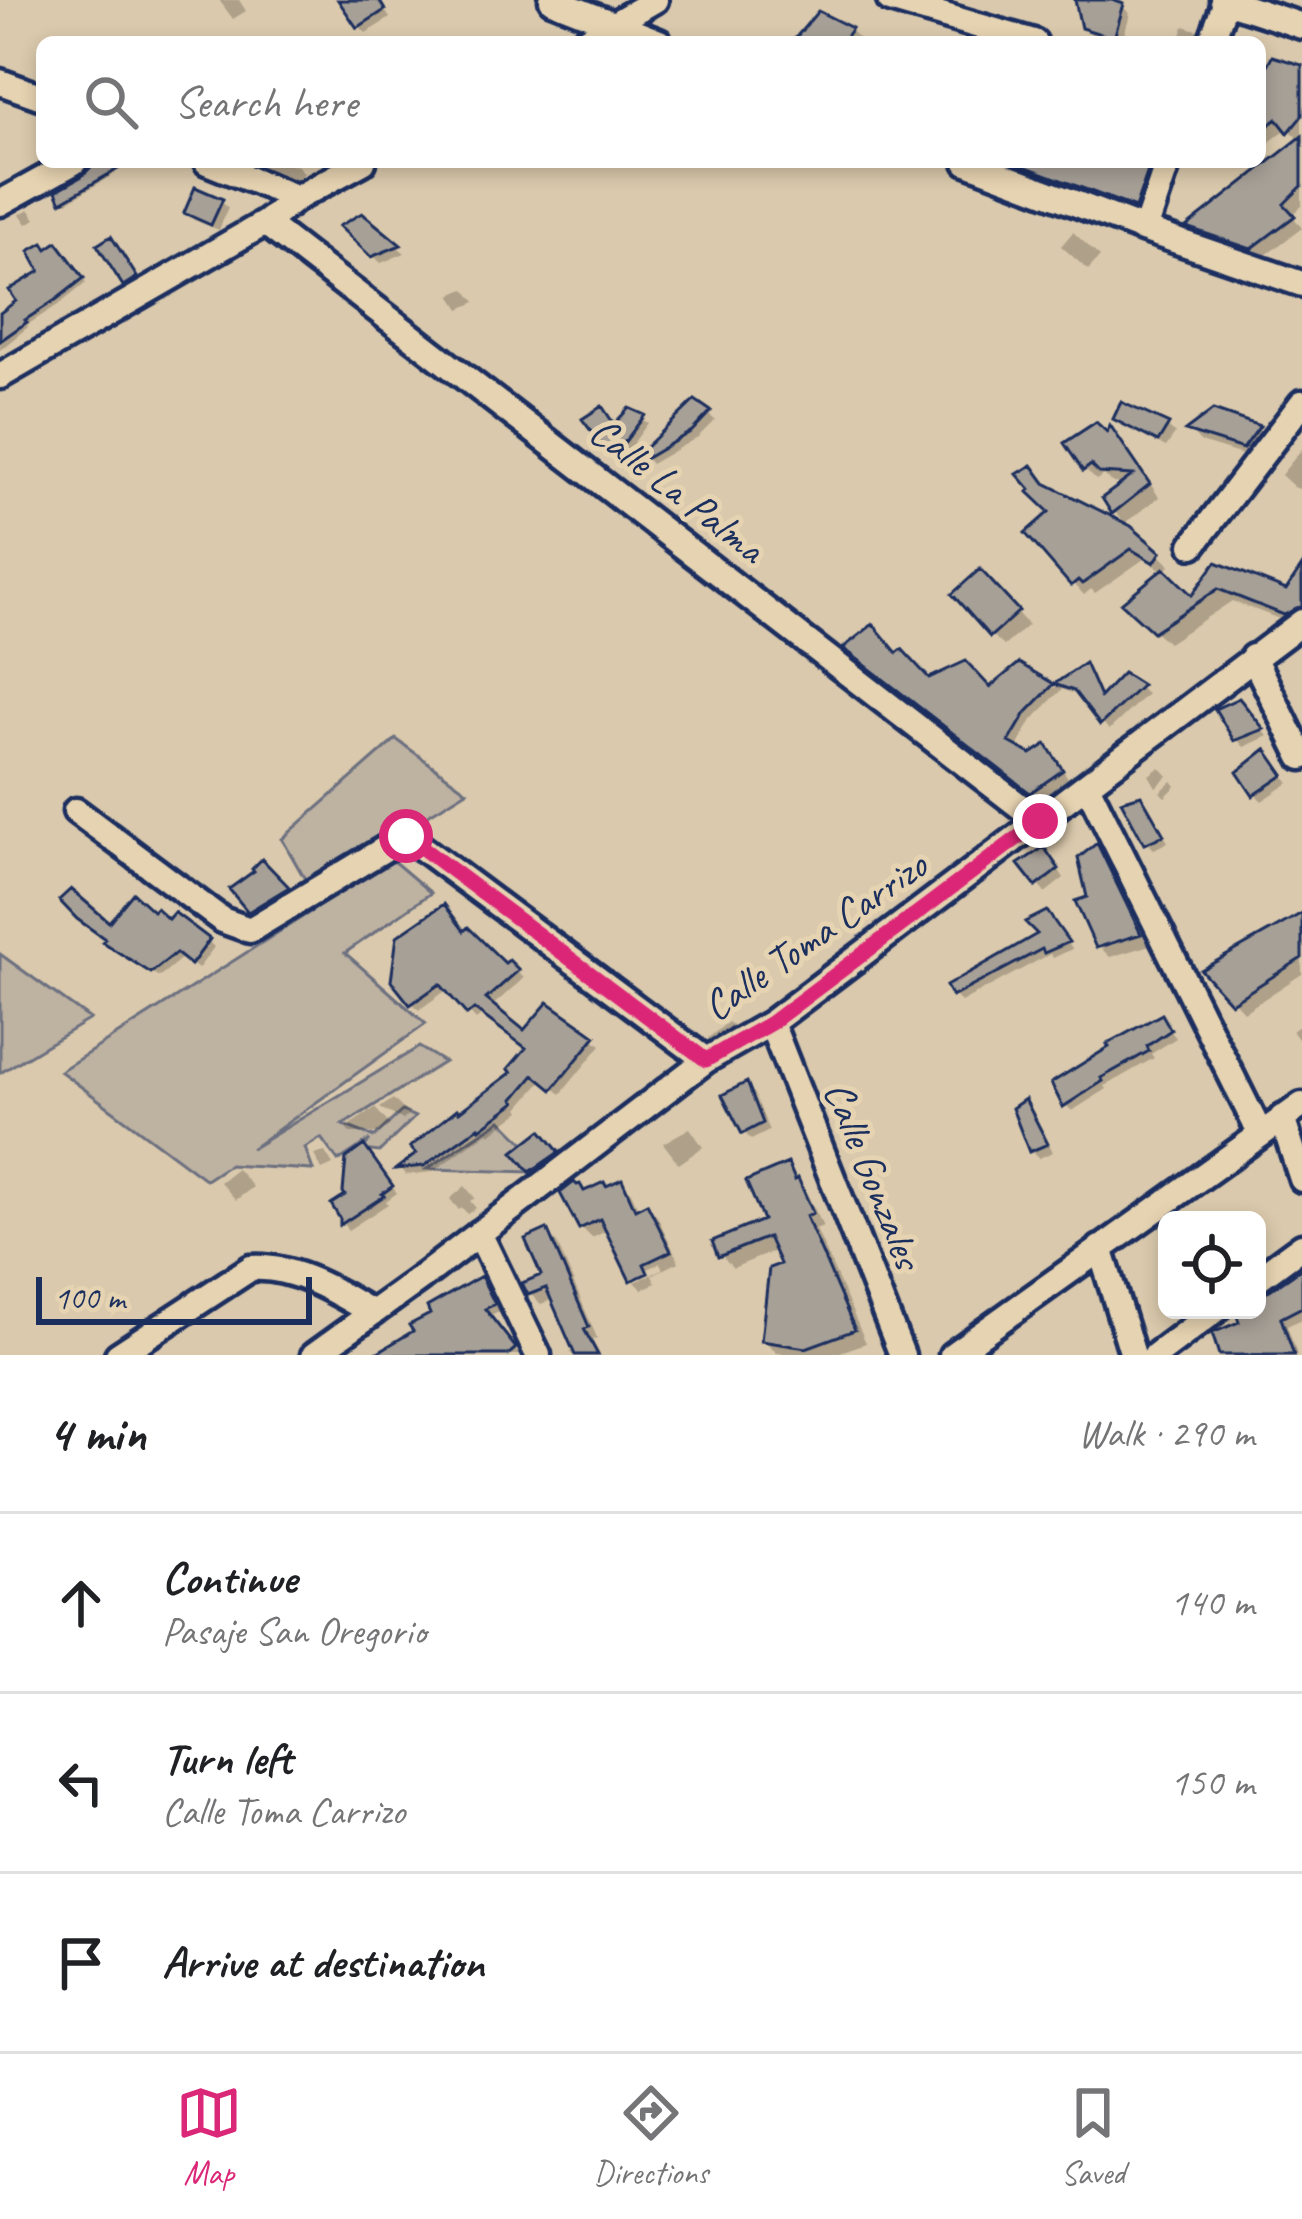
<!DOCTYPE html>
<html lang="en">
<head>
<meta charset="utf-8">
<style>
	body { margin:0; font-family:Caveat,sans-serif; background:#f6f6f6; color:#202124 }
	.controls { position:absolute; right:36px; bottom:36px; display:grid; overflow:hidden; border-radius:18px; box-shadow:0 6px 18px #0003 }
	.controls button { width:108px; height:108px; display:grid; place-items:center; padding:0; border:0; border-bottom:3px solid #e0e0e0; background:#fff; color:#202124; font:60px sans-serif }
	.scale { position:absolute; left:36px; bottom:30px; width:276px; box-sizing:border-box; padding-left:12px; border:6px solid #1b2f5e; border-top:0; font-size:33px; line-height:42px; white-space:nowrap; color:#1b2f5e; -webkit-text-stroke:9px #e6d3b1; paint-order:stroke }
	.stop { position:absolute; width:36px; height:36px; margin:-27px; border:9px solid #db2777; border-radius:50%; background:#fff }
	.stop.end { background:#db2777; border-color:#fff; box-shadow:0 3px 12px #0008 }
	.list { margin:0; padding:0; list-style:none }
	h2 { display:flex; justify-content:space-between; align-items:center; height:156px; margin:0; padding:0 48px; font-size:51px }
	h2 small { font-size:39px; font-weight:400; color:#757577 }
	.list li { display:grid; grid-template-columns:78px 1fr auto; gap:36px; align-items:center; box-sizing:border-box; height:180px; padding:0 48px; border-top:3px solid #e0e0e0 }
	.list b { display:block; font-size:45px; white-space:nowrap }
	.list p { margin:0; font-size:39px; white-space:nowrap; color:#757577 }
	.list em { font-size:39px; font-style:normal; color:#757577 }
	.icon { flex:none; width:66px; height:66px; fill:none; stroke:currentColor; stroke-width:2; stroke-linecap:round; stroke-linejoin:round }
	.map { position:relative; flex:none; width:1302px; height:1355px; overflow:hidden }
	.search { position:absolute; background:#fff; box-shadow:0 6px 18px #0003; left:36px; right:36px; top:36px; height:132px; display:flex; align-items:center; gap:30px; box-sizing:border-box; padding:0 42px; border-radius:18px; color:#757577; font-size:45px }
	.sheet { height:696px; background:#fff }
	nav { display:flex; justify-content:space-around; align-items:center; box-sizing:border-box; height:168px; border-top:3px solid #e0e0e0; background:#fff; font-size:33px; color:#757577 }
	nav a { display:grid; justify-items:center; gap:6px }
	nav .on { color:#db2777 }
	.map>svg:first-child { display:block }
	.green { fill:#beb2a1; stroke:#6c7080; stroke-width:3 }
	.shadow { fill:#0003 }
	.building { fill:#a7a097; stroke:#1b2f5e; stroke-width:3 }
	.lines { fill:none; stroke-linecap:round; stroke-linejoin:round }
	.minor-casing { stroke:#1b2f5e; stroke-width:33 }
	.minor { stroke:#e6d3b1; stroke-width:24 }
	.route { stroke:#db2777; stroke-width:15 }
	.labels { text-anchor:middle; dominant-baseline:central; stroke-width:10; stroke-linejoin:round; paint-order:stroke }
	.street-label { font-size:42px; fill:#1b2f5e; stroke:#e6d3b1 }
</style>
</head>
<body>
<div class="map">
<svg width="1302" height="1355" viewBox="0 0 1302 1355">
	<rect width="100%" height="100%" fill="#dac9ac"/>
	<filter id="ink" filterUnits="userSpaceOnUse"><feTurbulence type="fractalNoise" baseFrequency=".00833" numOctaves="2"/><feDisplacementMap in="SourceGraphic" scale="24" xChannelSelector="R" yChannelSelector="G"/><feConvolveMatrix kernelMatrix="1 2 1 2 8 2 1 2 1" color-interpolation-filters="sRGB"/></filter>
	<g filter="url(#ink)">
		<!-- green -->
		<path class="green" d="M 396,739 L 467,791 L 310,888 L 282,839 Z
			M 392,860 L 431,893 L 345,953 L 426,1024 L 251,1149 L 419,1047 L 444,1062 L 343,1125 L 374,1137 L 402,1111 L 415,1117 L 379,1152 L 362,1150 L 370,1140 L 338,1161 L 321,1138 L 305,1148 L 313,1170 L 229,1165 L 206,1180 L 60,1071 Z
			M 0,954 L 90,1019 L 0,1073 Z
			M 501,1120 L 524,1143 L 514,1152 L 530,1172 L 427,1169 Z"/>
		<!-- shadow -->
		<path class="shadow" d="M 219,0 L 239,0 L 246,11 L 233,19 Z
			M 350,0 L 378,0 L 390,18 L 366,33 L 359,26 Z
			M 1081,0 L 1098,0 L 1122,6 L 1130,14 L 1122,42 L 1092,35 L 1084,27 Z
			M 818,15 L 851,31 L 862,42 L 796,42 Z
			M 1184,26 L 1197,30 L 1205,37 L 1203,42 L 1179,42 Z
			M 1302,76 L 1302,137 L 1300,140 L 1288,128 L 1260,149 L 1260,88 Z
			M 1302,150 L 1302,206 L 1292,215 L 1302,228 L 1262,258 L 1200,236 L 1191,227 Z
			M 103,162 L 110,162 L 116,173 L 67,202 L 64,200 Z
			M 255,162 L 285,162 L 298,166 L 304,173 L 297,182 L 261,168 Z
			M 1006,162 L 1156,162 L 1143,214 Z
			M 221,201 L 228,208 L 219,230 L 194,220 L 187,213 Z
			M 29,209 L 36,219 L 27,224 L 20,214 Z
			M 362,216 L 399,248 L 405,253 L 381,263 L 344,227 Z
			M 1073,232 L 1100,257 L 1088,270 L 1061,246 Z
			M 61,250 L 86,283 L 61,303 L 27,325 L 28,327 L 0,350 L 0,317 L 20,302 L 44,272 L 48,252 Z
			M 465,289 L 476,302 L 460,309 L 451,295 Z
			M 696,404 L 715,420 L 698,437 L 651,464 L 643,454 Z
			M 1122,406 L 1168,427 L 1175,434 L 1166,447 L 1124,426 L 1117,418 Z
			M 630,412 L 648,423 L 626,453 L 617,459 L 611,453 L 615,427 Z
			M 1213,413 L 1258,429 L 1270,440 L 1256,459 L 1200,442 L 1190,431 Z
			M 1111,431 L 1121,440 L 1159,497 L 1125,523 L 1115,512 L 1126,484 L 1113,483 L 1104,475 L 1096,480 L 1085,469 Z
			M 1302,449 L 1302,490 L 1294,487 L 1281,475 Z
			M 1032,468 L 1049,488 L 1159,554 L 1170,565 L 1165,573 L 1192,600 L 1217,565 L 1287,593 L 1302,571 L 1302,624 L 1298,626 L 1232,601 L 1168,643 L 1138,616 L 1164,571 L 1144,559 L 1095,593 L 1091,589 L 1084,595 L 1029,533 L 1053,512 Z
			M 992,585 L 1028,625 L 1004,646 L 992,635 Z
			M 854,655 L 897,656 L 929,681 L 990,691 L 1020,667 L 1054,688 L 1085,667 L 1092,674 L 1102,698 L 1124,677 L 1147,694 L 1109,730 L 1082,697 L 1062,689 L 1032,720 L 1016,749 L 1031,758 L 1053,754 L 1068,778 L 1039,799 Z
			M 1246,709 L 1268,736 L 1244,747 L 1237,739 Z
			M 1273,760 L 1289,783 L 1262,801 L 1255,794 Z
			M 1160,767 L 1168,776 L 1156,787 L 1149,775 Z
			M 1172,781 L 1176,786 L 1165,797 L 1160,792 Z
			M 1140,798 L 1147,806 L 1168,842 L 1154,849 L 1147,842 Z
			M 1097,847 L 1107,857 L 1150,945 L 1110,957 L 1099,946 L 1090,899 Z
			M 1051,858 L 1064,878 L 1045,893 L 1038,885 Z
			M 259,872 L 279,880 L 292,894 L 256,915 L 233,889 Z
			M 153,916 L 208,941 L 214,947 L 198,969 L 183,957 L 159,977 L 112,948 L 109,927 Z
			M 1302,918 L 1302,974 L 1244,1012 L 1206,971 Z
			M 1053,922 L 1072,949 L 1053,958 L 1050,954 L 961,1002 L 954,995 L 1042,935 Z
			M 465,934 L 505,967 L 508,964 L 524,978 L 491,1007 L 524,1034 L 549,1006 L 601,1045 L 561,1094 L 543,1080 L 519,1108 L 521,1111 L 490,1134 L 488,1132 L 432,1172 L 406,1175 L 401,1169 L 421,1154 L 459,1116 L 516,1073 L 529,1049 L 483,1014 L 476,1020 L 448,989 L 419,1010 L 412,1003 Z
			M 1161,1018 L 1176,1038 L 1151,1054 L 1154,1058 L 1105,1086 L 1107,1089 L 1072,1111 L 1066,1105 Z
			M 728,1022 L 736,1028 L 712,1041 L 708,1038 Z
			M 1302,1024 L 1302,1044 L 1292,1031 Z
			M 747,1086 L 754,1093 L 769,1131 L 751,1140 L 744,1132 Z
			M 393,1099 L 409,1115 L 403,1120 L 380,1108 Z
			M 1024,1103 L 1032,1110 L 1053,1152 L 1039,1158 L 1031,1151 Z
			M 375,1108 L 390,1125 L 379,1133 L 350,1133 L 345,1128 Z
			M 690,1128 L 703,1147 L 679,1164 L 663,1143 Z
			M 547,1140 L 562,1158 L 538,1176 L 532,1170 Z
			M 325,1152 L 333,1165 L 322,1170 L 314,1155 Z
			M 370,1155 L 397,1193 L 386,1201 L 388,1204 L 348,1230 L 343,1224 L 350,1196 Z
			M 787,1167 L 800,1180 L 823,1226 L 816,1229 L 866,1343 L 832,1355 L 777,1353 L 764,1340 L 784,1266 L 777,1250 L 733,1268 L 721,1255 L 767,1222 Z
			M 237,1169 L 253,1187 L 236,1200 L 220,1182 Z
			M 621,1182 L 631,1192 L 639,1210 L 647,1207 L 657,1216 L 679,1262 L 652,1275 L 656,1283 L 642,1289 L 635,1282 L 663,1269 L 660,1263 L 632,1277 L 608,1230 L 592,1238 L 582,1228 L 586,1194 Z
			M 465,1186 L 475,1198 L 470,1201 L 476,1208 L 468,1214 L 462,1208 L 459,1210 L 450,1199 Z
			M 546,1233 L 557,1243 L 597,1338 L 592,1340 L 600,1355 L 572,1355 L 570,1352 L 575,1349 L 554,1299 L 541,1304 L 530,1294 L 544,1276 Z
			M 1302,1272 L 1302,1319 L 1287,1326 L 1297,1355 L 1223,1355 L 1243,1324 L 1240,1315 L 1259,1309 L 1257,1298 Z
			M 481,1280 L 487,1286 L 499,1311 L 489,1316 L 520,1355 L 378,1355 L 417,1332 Z"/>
		<!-- building -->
		<path class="building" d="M 338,0 L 379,0 L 385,10 L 357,28 Z
			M 1075,0 L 1112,0 L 1124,4 L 1114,38 L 1081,28 Z
			M 818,11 L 852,28 L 842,42 L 792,42 Z
			M 1272,56 L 1302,65 L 1302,116 L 1288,133 L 1277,119 L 1260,132 L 1260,59 L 1267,65 Z
			M 1302,136 L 1302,186 L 1284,204 L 1295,216 L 1251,249 L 1186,227 Z
			M 96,162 L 130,162 L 61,202 L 56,191 L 82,176 Z
			M 1013,162 L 1151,162 L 1135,208 Z
			M 195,187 L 223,199 L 211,225 L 184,213 Z
			M 362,213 L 401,245 L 371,257 L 339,226 Z
			M 111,236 L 137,277 L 123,286 L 97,245 Z
			M 57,242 L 84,278 L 57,299 L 25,320 L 27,322 L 0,341 L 0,313 L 16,301 L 9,290 L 40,271 L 29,251 L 43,243 L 47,249 Z
			M 695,400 L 711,411 L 692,431 L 643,460 L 639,454 Z
			M 1121,402 L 1169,424 L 1158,442 L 1113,419 Z
			M 602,406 L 614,424 L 629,408 L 645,415 L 621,447 L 609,455 L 582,419 Z
			M 1213,410 L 1260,426 L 1243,449 L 1185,431 Z
			M 1096,422 L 1107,432 L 1110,425 L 1150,484 L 1112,514 L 1102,498 L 1133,475 L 1099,473 L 1091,465 L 1083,471 L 1064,443 Z
			M 1032,465 L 1045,483 L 1131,526 L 1161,552 L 1154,563 L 1131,549 L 1082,584 L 1078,580 L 1071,586 L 1025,533 L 1049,512 L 1028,492 L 1030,489 L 1017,474 Z
			M 1216,562 L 1286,590 L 1302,566 L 1302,606 L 1284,615 L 1218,589 L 1153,632 L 1121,603 L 1164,568 L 1192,595 Z
			M 980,569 L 1019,611 L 990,637 L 952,594 Z
			M 873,624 L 897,653 L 902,649 L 929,678 L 966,661 L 990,687 L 1019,663 L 1054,684 L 1026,713 L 1009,742 L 1031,754 L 1046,744 L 1063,770 L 1030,793 L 843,648 Z
			M 1085,663 L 1100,697 L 1123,673 L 1142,685 L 1100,725 L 1074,691 L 1054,684 Z
			M 1239,698 L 1264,729 L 1234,741 L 1215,709 Z
			M 1266,749 L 1284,775 L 1253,796 L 1237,772 Z
			M 1141,795 L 1164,835 L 1144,844 L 1121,801 Z
			M 1097,843 L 1141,934 L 1096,948 L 1075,901 L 1087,897 L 1078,858 Z
			M 1044,847 L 1059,869 L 1036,887 L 1018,864 Z
			M 262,859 L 289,887 L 248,912 L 229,889 L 254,871 L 252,869 Z
			M 71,889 L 109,922 L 133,893 L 153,911 L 156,908 L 168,919 L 174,912 L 210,939 L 191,965 L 176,953 L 151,973 L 102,942 L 105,939 L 77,919 L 59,900 Z
			M 444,904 L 464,931 L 468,927 L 505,963 L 509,960 L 519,970 L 486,999 L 524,1030 L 548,1002 L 596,1036 L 552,1090 L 534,1075 L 514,1099 L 516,1102 L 480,1129 L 479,1127 L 424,1166 L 396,1169 L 416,1154 L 410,1147 L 457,1109 L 459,1112 L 512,1072 L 508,1069 L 526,1048 L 474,1009 L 467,1015 L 440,984 L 410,1005 L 391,981 L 397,936 Z
			M 1047,911 L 1069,942 L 1044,953 L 1042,949 L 952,997 L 946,986 L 1037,934 L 1025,922 Z
			M 1302,913 L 1302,958 L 1231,1003 L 1201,970 Z
			M 1162,1014 L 1171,1030 L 1147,1046 L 1149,1051 L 1101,1078 L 1103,1081 L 1063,1107 L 1051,1083 L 1109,1047 L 1107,1044 Z
			M 747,1082 L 763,1123 L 742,1134 L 722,1095 Z
			M 1025,1099 L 1048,1144 L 1029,1152 L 1012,1108 Z
			M 541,1130 L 559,1152 L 530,1172 L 513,1152 Z
			M 364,1145 L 393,1186 L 382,1194 L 384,1196 L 340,1225 L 340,1219 L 331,1204 L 345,1195 L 343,1192 L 346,1158 Z
			M 788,1163 L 795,1180 L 798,1178 L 813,1213 L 806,1216 L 855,1330 L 806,1348 L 761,1341 L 769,1268 L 780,1264 L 768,1237 L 718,1257 L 712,1241 L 763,1220 L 746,1181 Z
			M 622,1179 L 635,1209 L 647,1203 L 671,1251 L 644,1264 L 648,1273 L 630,1281 L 600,1219 L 579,1229 L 560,1193 L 574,1182 L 577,1185 L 580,1184 L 584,1191 L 604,1182 L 606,1186 Z
			M 547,1229 L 589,1327 L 584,1329 L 598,1355 L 575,1355 L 546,1288 L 528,1295 L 522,1283 L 541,1275 L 525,1239 Z
			M 1302,1268 L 1302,1307 L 1281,1318 L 1294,1355 L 1219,1355 L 1212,1333 L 1239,1322 L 1236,1313 L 1257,1310 L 1257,1295 L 1270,1290 Z
			M 481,1276 L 495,1304 L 485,1309 L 516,1348 L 508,1355 L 373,1355 L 413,1331 L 409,1325 L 430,1314 L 427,1307 Z"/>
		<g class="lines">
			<!-- minor casing -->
			<g class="minor-casing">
				<path id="minor" d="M 552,0 L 659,42
					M 890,0 L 1034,42
					M 1223,0 L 1302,26
					M 583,42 L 655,0
					M 1211,42 L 1226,1
					M 0,82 L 42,97
					M 207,162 L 297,198
					M 967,162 L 1145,230 L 1302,284
					M 0,203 L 74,162
					M 265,223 L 1039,821
					M 1145,230 L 1168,162
					M 0,376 L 265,223 L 297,198 L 363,162
					M 1193,545 L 1302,403
					M 1253,657 L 1302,757
					M 1087,785 L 1260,1133
					M 76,811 L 222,920 L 250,930 L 406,836 L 706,1060
					M 771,1023 L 902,1355
					M 1282,1118 L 1302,1179
					M 479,1233 L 538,1355
					M 1100,1248 L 1133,1355
					M 1257,1279 L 1302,1246
					M 118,1355 L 251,1268 C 293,1265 338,1292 372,1313
					M 314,1355 L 421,1278 L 706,1060 L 771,1023 L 1302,622
					M 952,1355 L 1302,1105
					M 1156,1355 L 1216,1310"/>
			</g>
			<!-- minor -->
			<use href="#minor" class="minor"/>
		</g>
	</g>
	<g class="lines" filter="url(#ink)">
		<!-- route -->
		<path class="route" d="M 406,836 L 706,1060 L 771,1023 L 1040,821"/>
	</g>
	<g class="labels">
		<!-- street labels -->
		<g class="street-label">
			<text transform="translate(677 490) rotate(38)">Calle La Palma</text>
			<text transform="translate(815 936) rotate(-35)">Calle Toma Carrizo</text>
			<text transform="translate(873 1175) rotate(68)">Calle Gonzales</text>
		</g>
	</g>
</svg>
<div class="controls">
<button><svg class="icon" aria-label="locate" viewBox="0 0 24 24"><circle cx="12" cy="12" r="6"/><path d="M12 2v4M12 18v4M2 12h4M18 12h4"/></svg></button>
</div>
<div class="scale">100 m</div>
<div class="stop" style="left:406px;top:836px"></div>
<div class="stop end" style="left:1040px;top:821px"></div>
<div class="search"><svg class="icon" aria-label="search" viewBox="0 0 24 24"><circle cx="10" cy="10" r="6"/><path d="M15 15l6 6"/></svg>Search here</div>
</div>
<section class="sheet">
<h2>4 min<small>Walk · 290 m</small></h2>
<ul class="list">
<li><svg class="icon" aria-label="ahead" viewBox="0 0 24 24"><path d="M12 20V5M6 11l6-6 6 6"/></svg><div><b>Continue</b><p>Pasaje San Oregorio</p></div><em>140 m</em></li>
<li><svg class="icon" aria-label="left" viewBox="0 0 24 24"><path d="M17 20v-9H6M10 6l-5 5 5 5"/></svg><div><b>Turn left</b><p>Calle Toma Carrizo</p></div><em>150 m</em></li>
<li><svg class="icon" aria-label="arrive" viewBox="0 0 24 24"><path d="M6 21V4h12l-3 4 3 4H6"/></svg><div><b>Arrive at destination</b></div></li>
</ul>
</section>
<nav>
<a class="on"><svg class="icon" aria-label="map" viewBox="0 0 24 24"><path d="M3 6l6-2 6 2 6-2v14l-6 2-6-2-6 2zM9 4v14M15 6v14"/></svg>Map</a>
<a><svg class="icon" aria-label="directions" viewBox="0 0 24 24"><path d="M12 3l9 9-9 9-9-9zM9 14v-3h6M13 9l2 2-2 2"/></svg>Directions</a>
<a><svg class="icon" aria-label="saved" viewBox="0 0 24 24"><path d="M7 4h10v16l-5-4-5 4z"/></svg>Saved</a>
</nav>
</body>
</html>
